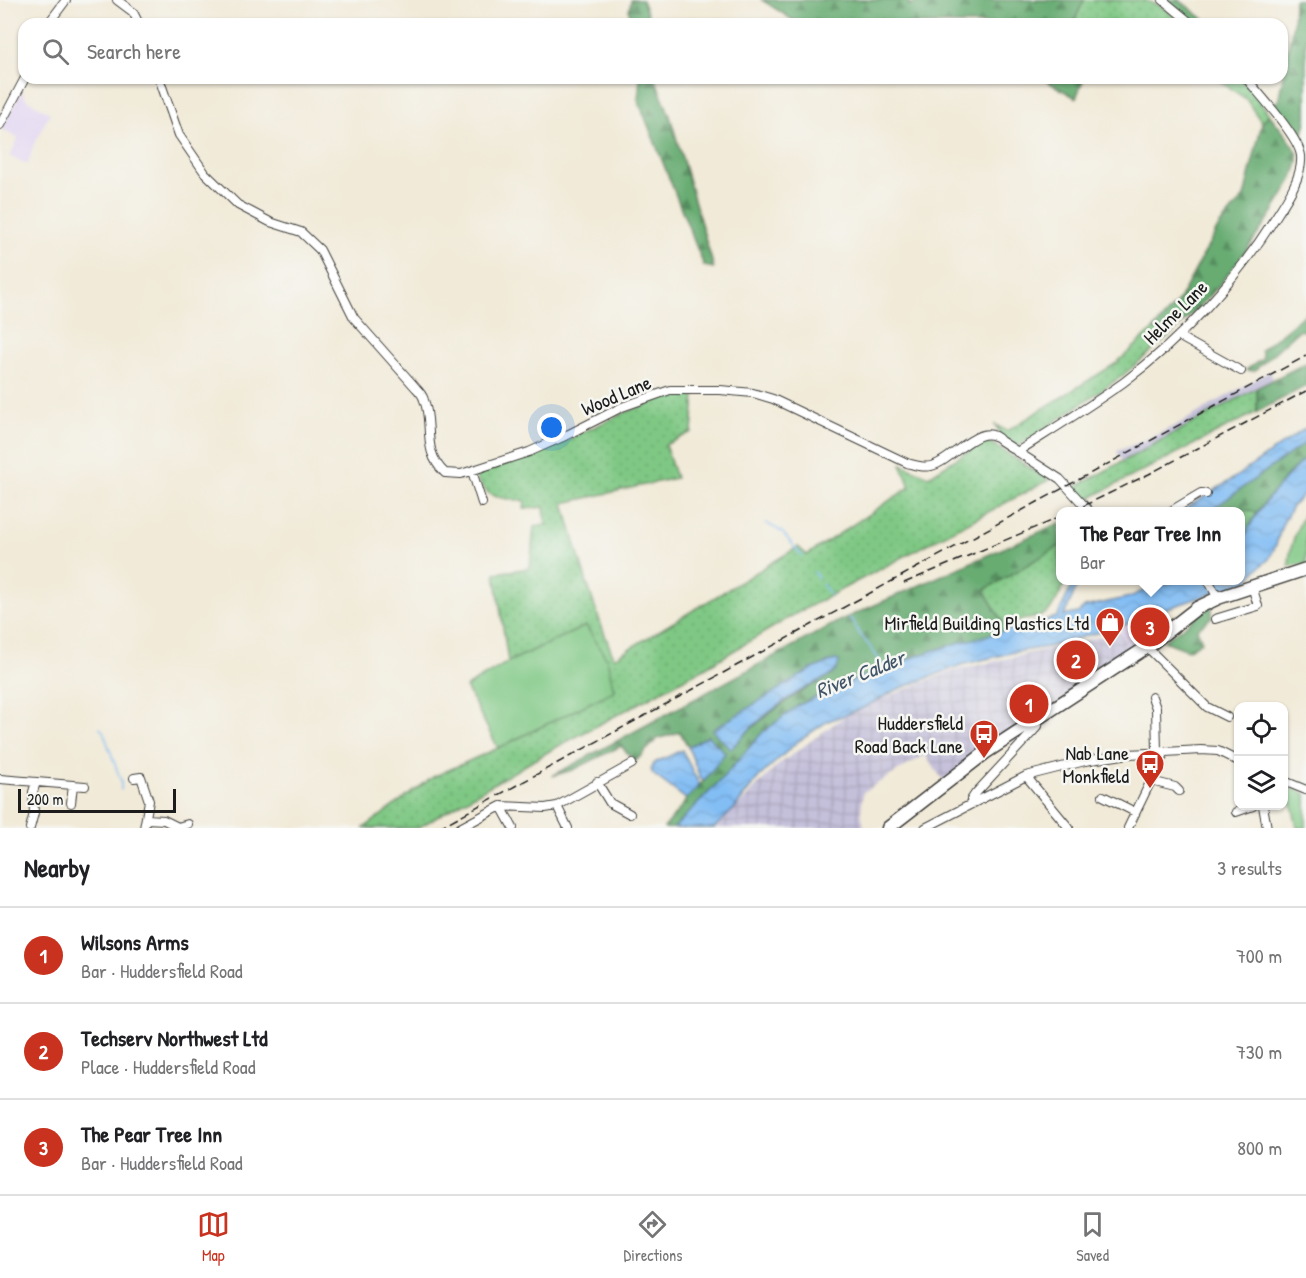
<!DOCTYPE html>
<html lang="en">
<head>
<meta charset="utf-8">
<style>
	body { margin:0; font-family:"Patrick Hand",sans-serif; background:#f2f2f2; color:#202124 }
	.controls { position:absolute; right:18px; bottom:18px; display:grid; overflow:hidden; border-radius:12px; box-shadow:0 2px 4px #0004 }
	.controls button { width:54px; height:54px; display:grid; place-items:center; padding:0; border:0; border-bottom:2px solid #e0e0e0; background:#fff; color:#202124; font:30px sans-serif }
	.scale { position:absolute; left:18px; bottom:15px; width:158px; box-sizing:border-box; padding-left:6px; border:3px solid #1c1c1c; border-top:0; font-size:16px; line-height:21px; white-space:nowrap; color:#1c1c1c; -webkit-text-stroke:4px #f6f6f2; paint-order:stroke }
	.you { position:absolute; left:552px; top:428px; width:21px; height:21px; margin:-15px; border:4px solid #fff; border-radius:50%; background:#1a73e8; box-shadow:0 0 0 9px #1a73e833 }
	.badge { display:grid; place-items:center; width:39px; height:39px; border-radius:50%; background:#c8321e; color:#fff; font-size:20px; font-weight:700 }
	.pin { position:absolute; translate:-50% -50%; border:3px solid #fff; box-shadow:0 2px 6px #0006 }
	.popup { position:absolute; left:1056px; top:507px; width:189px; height:78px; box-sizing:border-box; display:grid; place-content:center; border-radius:12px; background:#fff; filter:drop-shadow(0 2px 4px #0005); font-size:20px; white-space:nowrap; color:#757577 }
	.popup b { font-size:22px; color:#202124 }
	.popup::after { content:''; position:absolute; left:50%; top:100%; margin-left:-12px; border:12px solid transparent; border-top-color:#fff }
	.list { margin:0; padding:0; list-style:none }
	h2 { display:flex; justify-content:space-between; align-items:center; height:78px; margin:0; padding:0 24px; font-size:26px }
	h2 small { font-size:20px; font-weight:400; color:#757577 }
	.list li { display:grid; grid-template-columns:39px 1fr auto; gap:18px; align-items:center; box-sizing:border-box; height:96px; padding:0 24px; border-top:2px solid #e0e0e0 }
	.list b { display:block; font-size:22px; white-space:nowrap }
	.list p { margin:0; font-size:20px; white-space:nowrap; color:#757577 }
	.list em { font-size:20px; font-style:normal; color:#757577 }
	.icon { flex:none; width:33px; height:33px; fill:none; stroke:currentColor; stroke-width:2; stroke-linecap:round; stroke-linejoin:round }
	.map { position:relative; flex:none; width:1306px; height:828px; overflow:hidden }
	.search { position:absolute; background:#fff; box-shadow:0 2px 4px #0004; left:18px; right:18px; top:18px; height:66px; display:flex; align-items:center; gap:15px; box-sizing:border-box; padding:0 21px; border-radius:18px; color:#757577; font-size:22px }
	.sheet { height:366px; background:#fff }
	nav { display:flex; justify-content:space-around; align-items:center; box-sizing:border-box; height:84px; border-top:2px solid #e0e0e0; background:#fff; font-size:16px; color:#757577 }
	nav a { display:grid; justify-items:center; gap:3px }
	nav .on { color:#c8321e }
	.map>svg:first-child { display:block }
	.built { fill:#e2d4f3 }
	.industrial { fill:url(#industrial-grid) }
	.railway { fill:#c5c0da }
	.grass { fill:url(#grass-dots); stroke:#4e7250; stroke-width:1.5 }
	.forest { fill:url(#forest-firs); stroke:#426447; stroke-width:1.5; fill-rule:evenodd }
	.park { fill:#7fc884; stroke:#4e7250; stroke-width:1.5 }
	.water { fill:url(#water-waves); stroke:#4f6c88; stroke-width:1.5 }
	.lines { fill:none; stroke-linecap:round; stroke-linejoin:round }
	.stream { stroke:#82bdf4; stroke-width:1.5 }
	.minor-casing { stroke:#3c3b38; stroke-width:10 }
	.highway-casing { stroke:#3c3b38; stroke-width:15 }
	.minor { stroke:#fff; stroke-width:8 }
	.highway { stroke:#fff; stroke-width:12 }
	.rail { stroke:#1c1c1c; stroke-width:1.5; stroke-dasharray:9 4.5; stroke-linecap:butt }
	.labels { text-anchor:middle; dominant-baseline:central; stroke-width:5; stroke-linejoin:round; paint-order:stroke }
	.street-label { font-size:20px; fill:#1c1c1c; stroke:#f6f6f2 }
	.poi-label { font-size:20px; fill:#1c1c1c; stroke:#f6f6f2; text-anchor:end }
	.water-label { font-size:21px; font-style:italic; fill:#405468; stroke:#f6f6f2 }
</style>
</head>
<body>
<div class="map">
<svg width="1306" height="828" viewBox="0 0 1306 828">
	<defs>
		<pattern id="industrial-grid" width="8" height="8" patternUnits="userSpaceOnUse" patternTransform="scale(1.5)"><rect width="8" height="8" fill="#c5c0da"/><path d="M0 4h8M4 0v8" fill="none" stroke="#a9a4ba"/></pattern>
		<pattern id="grass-dots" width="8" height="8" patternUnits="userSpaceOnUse" patternTransform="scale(1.5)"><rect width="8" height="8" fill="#7fc884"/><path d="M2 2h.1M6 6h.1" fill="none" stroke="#6dab71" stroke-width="1.8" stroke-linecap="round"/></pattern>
		<pattern id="forest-firs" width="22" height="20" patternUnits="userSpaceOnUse" patternTransform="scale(1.5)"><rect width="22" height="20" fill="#67ac72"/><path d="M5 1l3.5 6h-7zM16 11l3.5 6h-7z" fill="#548b5d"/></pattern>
		<pattern id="water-waves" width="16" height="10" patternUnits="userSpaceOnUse" patternTransform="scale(1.5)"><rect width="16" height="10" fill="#82bdf4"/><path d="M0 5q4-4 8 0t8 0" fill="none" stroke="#70a2d1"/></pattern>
	</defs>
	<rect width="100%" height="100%" fill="#f6f6f2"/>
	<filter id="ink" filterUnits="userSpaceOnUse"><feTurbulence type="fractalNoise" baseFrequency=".0167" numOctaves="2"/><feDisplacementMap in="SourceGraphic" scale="12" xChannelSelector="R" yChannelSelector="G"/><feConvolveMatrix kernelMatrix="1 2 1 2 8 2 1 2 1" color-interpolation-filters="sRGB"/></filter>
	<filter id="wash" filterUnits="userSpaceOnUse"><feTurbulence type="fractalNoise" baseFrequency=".008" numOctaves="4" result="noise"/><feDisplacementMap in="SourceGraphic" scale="24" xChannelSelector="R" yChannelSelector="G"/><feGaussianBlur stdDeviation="1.35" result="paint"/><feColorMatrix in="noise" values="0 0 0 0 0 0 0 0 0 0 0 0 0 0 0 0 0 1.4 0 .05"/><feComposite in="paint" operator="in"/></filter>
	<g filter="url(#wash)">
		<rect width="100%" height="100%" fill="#f1ead8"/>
		<!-- built -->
		<path class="built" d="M 22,91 L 26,99 L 50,113 L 34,144 L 28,164 L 10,157 L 18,138 L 1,129 Z
			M 1159,613 L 1170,621 L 1149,642 L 1131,653 L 1120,632 L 1122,626 L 1155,617 Z"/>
		<!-- industrial -->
		<path class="industrial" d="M 1120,632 L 1131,653 L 943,780 L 925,755 L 863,792 L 861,812 L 864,828 L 716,828 L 778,765 L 853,710 L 949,672 Z"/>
		<!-- railway -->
		<path class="railway" d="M 1270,371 L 1273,379 L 1122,462 L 1117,451 L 1150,438 L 1182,422 Z"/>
		<!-- grass -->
		<path class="grass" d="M 1084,0 L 1144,0 L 1163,7 L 1183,24 L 1073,24 Z
			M 1215,78 L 1242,78 L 1269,114 L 1262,123 L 1246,99 Z
			M 1153,330 L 1173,333 L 1121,377 L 1016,448 L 1002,436 L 995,425 L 1007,431 L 1115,364 Z
			M 1257,388 L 1257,412 L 1084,501 L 1072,489 Z
			M 671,395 L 695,395 L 692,432 L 665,445 L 676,478 L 564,503 C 578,556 593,607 614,658 L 798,547 L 807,555 L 910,487 L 901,464 L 929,476 L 986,440 L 1049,480 L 797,613 L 703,669 L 553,749 L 418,828 L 364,828 L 433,777 L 498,748 L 614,691 L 586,626 L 508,662 L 495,573 L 530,568 L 534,527 L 546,525 L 544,507 L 524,509 L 525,501 C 500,498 487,500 475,476 L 556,445 L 624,413 Z
			M 1239,508 L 1257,512 L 1240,544 L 1240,512 L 1233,512 Z
			M 1060,545 L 1060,580 L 1066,581 C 1046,625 1046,613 1003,624 L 984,590 Z"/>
		<!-- forest -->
		<path class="forest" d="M 631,0 L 642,0 L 651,24 L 632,24 L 629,11 Z
			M 762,0 L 909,0 L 909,5 L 921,0 L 1084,0 L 1073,24 L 799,24 Z
			M 1166,0 L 1179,0 L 1210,24 L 1197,24 Z
			M 1294,0 L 1306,0 L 1306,120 L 1301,141 L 1271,102 L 1278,102 L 1293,24 Z
			M 640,78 L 655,78 L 670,116 L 714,268 L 704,266 L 638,100 Z
			M 1041,78 L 1084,78 L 1076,98 Z
			M 1269,114 C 1276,124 1295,144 1298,155 C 1303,179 1235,266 1218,287 C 1204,303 1188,318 1173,333 L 1153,330 L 1179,300 L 1219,226 L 1244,197 L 1262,123 Z
			M 1306,313 L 1306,332 L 1299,330 L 1254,371 L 1246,370 L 1263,358 L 1261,350 Z
			M 1306,363 L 1306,386 L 1257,412 L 1257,388 Z
			M 1306,442 L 1306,457 L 1288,474 L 1257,512 L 1239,508 L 1233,511 L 1210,511 Z
			M 1060,523 L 1060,545 L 1058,547 L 984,590 L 1008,631 L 958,643 L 925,653 L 844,684 L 799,705 L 762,733 L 719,782 L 674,828 L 664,828 L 683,805 L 686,799 L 704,780 L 708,736 L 688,747 L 680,732 L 657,739 L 635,762 L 621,746 L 573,770 L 552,776 L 841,620 ZM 835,660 L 832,675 C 794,693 761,718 730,748 L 713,730 L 810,670 Z
			M 1212,605 L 1212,617 L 1197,629 L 1202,641 L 1188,650 L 1164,641 Z"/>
		<!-- park -->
		<path class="park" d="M 1306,510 L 1306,564 L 1289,566 C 1289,546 1297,528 1306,510 Z
			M 586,626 L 607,659 L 614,691 L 498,748 L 466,687 L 508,662 Z
			M 1288,786 L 1306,794 L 1306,828 L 1297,828 Z"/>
		<!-- water -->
		<path class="water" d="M 1306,428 L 1306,442 L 1210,511 L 1180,512 L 1231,480 Z
			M 1306,457 L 1306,491 L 1291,508 L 1282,525 L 1276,545 L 1269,559 L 1254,572 L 1248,581 L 1157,612 L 1153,617 L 1047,647 L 1015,652 L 961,665 L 896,690 L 861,709 L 828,721 L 796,743 L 758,778 L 734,809 L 714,828 L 674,828 L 719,782 L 762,733 L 799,705 L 844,684 L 925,653 L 958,643 L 1057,617 L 1072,586 L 1071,581 L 1087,581 L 1076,588 L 1064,616 L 1078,613 L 1085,607 L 1130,597 L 1143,591 L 1177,581 L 1240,580 C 1240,570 1237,552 1241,543 C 1256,509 1280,483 1306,457 Z
			M 835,660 L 839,661 C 838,673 830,676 821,680 C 788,695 755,721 731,749 L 712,730 L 810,670 Z
			M 708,736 L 725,753 L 704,781 L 700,777 L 688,747 Z
			M 682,750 L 699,784 L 698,788 L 686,799 L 653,774 L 651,769 L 654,763 Z"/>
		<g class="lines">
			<!-- stream -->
			<path class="stream" d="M 766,523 L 782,532 L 802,556
				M 814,572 L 818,578
				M 822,584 L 831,596
				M 849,618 C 857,623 855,628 859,633 C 869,645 877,656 885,669
				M 100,728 L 103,731 L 121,781 L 121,790"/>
		</g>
	</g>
	<g filter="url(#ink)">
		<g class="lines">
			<!-- minor casing -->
			<g class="minor-casing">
				<path id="minor" d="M 117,0 L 133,12 L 139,24
					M 1163,0 L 1192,24
					M 48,24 L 66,0
					M 159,78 L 179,135 L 205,173 L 238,205 L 270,222 L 301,232 L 320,250 L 354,318 L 416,388 C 419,391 423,396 424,400 C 434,425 421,451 445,473 L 461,474 L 529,452 L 565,436 L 622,407 L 670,390 L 720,390 L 753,393 L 773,399 L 907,463 C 915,465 923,468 931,466 C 952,462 981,418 1001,441 L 1060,479 L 1090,512
					M 0,125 L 25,78
					M 1178,336 L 1241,371
					M 1017,452 C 1053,429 1089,407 1124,382 C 1183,338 1236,280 1275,218 C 1286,201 1303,176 1301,156 C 1299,137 1259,94 1246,78
					M 472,471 L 482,503
					M 1169,512 L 1201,493 L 1206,494
					M 1208,580 L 1218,598
					M 1215,619 L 1258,606 L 1252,586
					M 1147,647 L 1207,707 L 1227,717
					M 1152,697 L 1156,708 L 1157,752
					M 1026,776 L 1069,828
					M 134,778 L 141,777 L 149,801 L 144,828
					M 0,779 L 85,786
					M 1151,781 L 1175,787 L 1179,791
					M 1284,781 L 1306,790
					M 597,782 L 610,803 L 630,814
					M 1103,796 L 1135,812
					M 71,803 L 73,785
					M 972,804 L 971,800 L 975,794 L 1038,726 L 1036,720
					M 501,806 L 513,828
					M 557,806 L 568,828
					M 1263,806 L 1267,828
					M 1236,812 L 1253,806
					M 147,819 L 164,820 L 178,827 L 188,824
					M 30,828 L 34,813 L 33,792 L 36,782
					M 460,828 L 501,806 L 545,808 L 557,806 L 632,764
					M 925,828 L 1026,776 L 1085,761 L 1129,754 L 1201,750 L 1218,751 L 1238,761
					M 1128,828 L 1163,756 L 1163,751"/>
			</g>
			<!-- highway casing -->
			<g class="highway-casing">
				<path id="highway" d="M 888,828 L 985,753 L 1147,647 L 1197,608 L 1218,598 L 1306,569"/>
			</g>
			<!-- minor -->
			<use href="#minor" class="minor"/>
			<!-- highway -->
			<use href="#highway" class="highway"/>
			<!-- rail -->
			<path class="rail" d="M 1071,512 L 1149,474 L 1306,391
				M 904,583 L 1060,517
				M 438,828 L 1306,356"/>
		</g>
	</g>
	<!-- icons -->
	<defs>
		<g id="shop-pin" transform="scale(1.5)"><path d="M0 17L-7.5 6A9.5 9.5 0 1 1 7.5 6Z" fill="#c8321e" stroke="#f6f6f2"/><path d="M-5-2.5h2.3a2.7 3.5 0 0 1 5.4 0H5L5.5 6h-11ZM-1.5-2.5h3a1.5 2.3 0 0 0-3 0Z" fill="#fff"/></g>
		<g id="bus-pin" transform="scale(1.5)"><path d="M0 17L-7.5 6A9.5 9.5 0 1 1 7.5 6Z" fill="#c8321e" stroke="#f6f6f2"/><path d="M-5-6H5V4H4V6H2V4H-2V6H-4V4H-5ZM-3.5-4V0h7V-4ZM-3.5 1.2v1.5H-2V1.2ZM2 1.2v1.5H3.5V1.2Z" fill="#fff"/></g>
	</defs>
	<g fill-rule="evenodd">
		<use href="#shop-pin" x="1110" y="622"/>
		<use href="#bus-pin" x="984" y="734"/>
		<use href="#bus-pin" x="1150" y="764"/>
	</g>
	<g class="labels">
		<!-- street labels -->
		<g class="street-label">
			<text transform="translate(1175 312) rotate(-45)">Helme Lane</text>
			<text transform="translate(616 395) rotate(-23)">Wood Lane</text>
		</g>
		<!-- poi labels -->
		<g class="poi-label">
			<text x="1089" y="622">Mirfield Building Plastics Ltd</text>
			<text x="963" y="722">Huddersfield<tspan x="963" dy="23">Road Back Lane</tspan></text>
			<text x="1129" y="752">Nab Lane<tspan x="1129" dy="23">Monkfield</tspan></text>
		</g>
		<!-- water labels -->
		<g class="water-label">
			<text transform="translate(860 674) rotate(-22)">River Calder</text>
		</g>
	</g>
</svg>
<div class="controls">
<button><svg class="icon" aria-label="locate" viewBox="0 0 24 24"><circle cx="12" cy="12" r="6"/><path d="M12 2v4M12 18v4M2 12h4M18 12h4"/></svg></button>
<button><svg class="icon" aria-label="layers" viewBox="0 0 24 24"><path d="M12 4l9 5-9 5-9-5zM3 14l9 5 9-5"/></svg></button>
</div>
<div class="scale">200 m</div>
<div class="you"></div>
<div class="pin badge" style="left:1029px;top:704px">1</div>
<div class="pin badge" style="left:1076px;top:660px">2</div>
<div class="pin badge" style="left:1150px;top:627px">3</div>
<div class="popup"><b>The Pear Tree Inn</b>Bar</div>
<div class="search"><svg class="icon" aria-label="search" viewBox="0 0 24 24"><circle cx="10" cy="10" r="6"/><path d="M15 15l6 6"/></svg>Search here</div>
</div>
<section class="sheet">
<h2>Nearby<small>3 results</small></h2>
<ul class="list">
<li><span class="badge">1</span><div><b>Wilsons Arms</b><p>Bar · Huddersfield Road</p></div><em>700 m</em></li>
<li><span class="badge">2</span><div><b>Techserv Northwest Ltd</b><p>Place · Huddersfield Road</p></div><em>730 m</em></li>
<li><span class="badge">3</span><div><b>The Pear Tree Inn</b><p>Bar · Huddersfield Road</p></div><em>800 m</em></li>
</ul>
</section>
<nav>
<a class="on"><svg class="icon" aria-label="map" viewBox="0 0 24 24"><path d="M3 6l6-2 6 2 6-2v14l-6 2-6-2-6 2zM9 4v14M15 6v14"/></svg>Map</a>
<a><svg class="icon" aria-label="directions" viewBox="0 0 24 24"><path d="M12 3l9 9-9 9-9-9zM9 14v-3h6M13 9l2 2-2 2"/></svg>Directions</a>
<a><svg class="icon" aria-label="saved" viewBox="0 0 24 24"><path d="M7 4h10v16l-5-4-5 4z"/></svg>Saved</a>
</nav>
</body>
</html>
